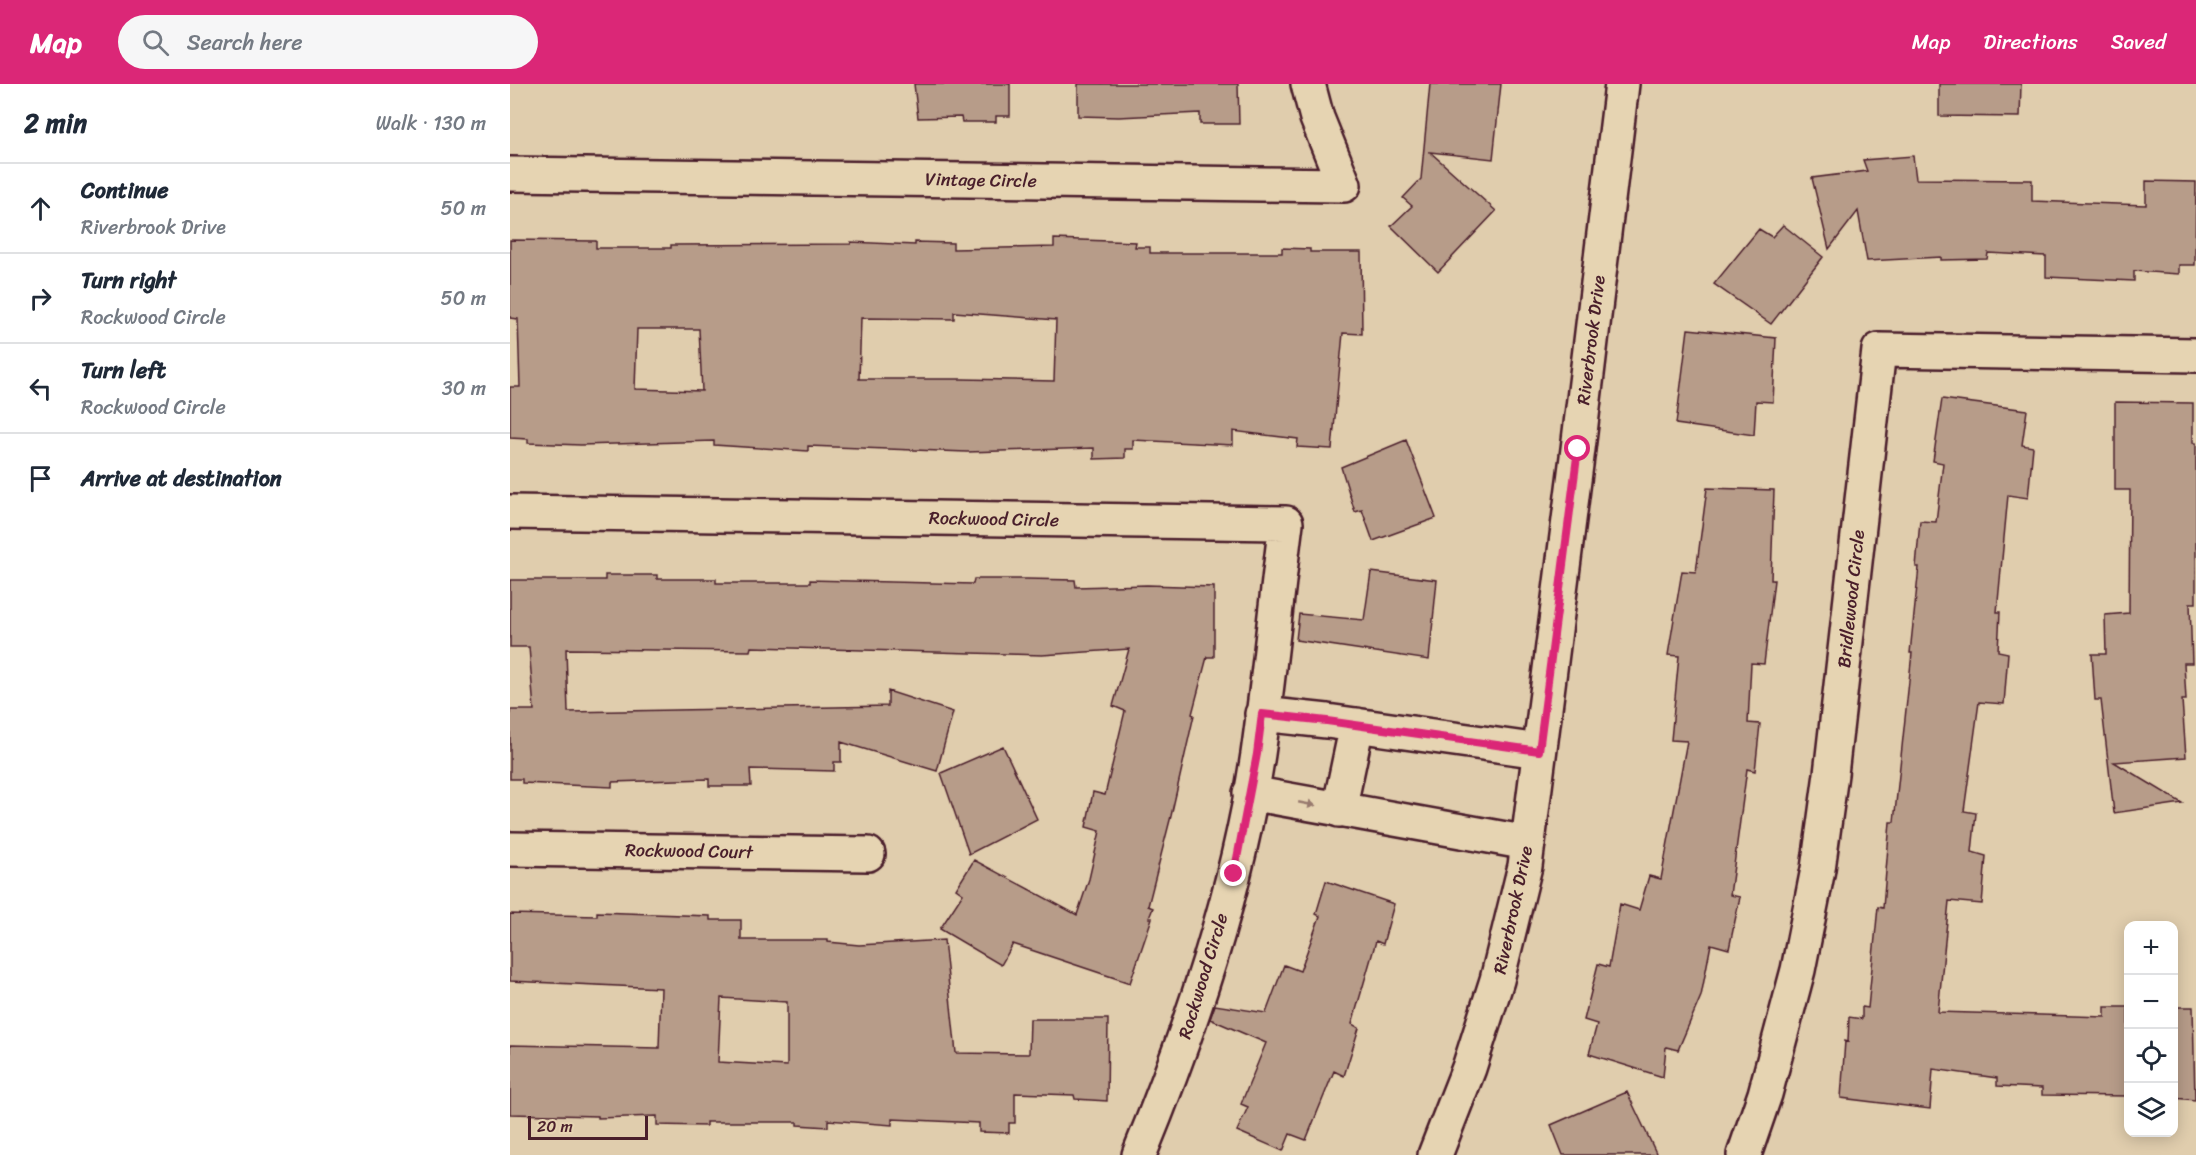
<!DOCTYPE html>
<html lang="en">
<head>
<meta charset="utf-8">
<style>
	body { margin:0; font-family:Sriracha,sans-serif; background:#f6f6f7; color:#1f2937 }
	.controls { position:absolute; right:18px; bottom:18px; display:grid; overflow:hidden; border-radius:12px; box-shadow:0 3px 15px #0003 }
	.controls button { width:54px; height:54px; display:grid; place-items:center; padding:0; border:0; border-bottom:2px solid #e0e1e3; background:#fff; color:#1f2937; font:30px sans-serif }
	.scale { position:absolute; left:18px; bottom:15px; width:120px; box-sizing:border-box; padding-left:6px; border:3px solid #4a1f2b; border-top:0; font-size:16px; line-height:21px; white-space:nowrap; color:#4a1f2b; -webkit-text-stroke:4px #e6d4b2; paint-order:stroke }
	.stop { position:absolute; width:18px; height:18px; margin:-14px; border:4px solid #db2777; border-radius:50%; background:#fff }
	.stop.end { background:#db2777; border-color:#fff; box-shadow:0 2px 6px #0008 }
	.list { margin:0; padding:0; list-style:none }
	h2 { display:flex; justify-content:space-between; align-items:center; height:78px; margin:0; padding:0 24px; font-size:26px }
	h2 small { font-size:20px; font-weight:400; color:#747a83 }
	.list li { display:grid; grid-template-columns:39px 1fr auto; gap:18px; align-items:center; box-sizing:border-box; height:90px; padding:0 24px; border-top:2px solid #e0e1e3 }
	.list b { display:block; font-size:22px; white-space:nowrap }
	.list p { margin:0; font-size:20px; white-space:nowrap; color:#747a83 }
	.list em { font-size:20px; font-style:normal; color:#747a83 }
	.icon { flex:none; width:33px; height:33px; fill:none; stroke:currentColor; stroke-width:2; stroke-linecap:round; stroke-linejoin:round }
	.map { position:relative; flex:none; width:1686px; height:1071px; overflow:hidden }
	header { display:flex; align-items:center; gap:36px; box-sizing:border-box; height:84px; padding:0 30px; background:#db2777; color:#fff }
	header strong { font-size:28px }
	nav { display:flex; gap:33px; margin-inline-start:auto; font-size:21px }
	.search { width:420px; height:54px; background:#f6f6f7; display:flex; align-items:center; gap:15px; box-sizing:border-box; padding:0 21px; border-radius:33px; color:#747a83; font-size:22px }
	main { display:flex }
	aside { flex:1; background:#fff }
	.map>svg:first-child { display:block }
	.building { fill:#b79c89; stroke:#4a1f2b; stroke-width:1.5; fill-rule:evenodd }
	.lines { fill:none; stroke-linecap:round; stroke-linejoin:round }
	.street-casing { stroke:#4a1f2b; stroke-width:38 }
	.secondary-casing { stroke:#4a1f2b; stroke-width:38 }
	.street { stroke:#e6d4b2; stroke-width:33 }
	.secondary { stroke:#e6d4b2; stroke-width:33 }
	.oneway { fill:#987a6e }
	.route { stroke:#db2777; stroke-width:8 }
	.labels { text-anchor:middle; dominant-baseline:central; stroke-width:5; stroke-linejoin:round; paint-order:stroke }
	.street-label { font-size:18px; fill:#4a1f2b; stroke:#e6d4b2 }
</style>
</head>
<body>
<header>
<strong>Map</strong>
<div class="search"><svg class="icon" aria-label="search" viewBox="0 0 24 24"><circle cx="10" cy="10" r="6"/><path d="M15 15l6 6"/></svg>Search here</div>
<nav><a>Map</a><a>Directions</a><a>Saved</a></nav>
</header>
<main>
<aside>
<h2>2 min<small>Walk · 130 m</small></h2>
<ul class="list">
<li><svg class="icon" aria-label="ahead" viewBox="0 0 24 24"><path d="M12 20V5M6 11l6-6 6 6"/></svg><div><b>Continue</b><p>Riverbrook Drive</p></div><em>50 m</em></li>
<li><svg class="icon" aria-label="right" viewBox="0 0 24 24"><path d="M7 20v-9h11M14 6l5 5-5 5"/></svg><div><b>Turn right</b><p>Rockwood Circle</p></div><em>50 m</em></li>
<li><svg class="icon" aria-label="left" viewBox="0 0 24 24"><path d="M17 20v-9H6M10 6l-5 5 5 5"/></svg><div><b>Turn left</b><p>Rockwood Circle</p></div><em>30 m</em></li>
<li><svg class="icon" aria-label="arrive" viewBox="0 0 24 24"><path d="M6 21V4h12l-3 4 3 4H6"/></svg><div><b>Arrive at destination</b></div></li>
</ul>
</aside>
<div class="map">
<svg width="1686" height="1071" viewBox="0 0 1686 1071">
	<rect width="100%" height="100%" fill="#e0cdad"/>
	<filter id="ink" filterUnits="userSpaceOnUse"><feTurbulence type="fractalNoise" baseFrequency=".0167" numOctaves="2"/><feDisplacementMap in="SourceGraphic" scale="12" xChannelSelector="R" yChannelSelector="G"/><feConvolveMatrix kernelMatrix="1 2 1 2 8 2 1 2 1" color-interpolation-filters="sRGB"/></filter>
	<g filter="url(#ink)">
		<!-- building -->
		<path class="building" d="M 404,0 L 500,0 L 500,32 L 486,32 L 486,38 L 452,38 L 451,33 L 408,34 Z
			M 568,0 L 728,0 L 729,40 L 690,40 L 690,29 L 609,33 L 568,32 Z
			M 920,0 L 991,0 L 983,75 L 920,68 L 986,127 L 928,188 L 881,142 L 902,122 L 893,114 L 911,95 Z
			M 1429,0 L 1511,0 L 1510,33 L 1429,32 Z
			M 1403,72 L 1406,95 L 1522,96 L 1522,117 L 1636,121 L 1636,97 L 1686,98 L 1685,181 L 1669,181 L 1669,190 L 1624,187 L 1624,197 L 1536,193 L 1536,172 L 1478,169 L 1477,175 L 1431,176 L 1431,173 L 1357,177 L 1348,127 L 1319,165 L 1302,94 L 1357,87 L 1353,76 Z
			M 1273,141 L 1313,173 L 1261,240 L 1204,200 L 1249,145 L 1262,153 Z
			M 544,155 L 626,158 L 625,163 L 640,163 L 640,169 L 772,169 L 772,164 L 800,165 L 800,168 L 851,168 L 852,250 L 833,249 L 822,365 L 787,363 L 788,355 L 723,347 L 723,361 L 623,356 L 623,365 L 615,365 L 615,374 L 584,375 L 584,364 L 457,368 L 298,362 L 298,367 L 204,361 L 204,357 L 71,361 L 18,359 L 18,355 L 0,354 L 0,303 L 10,303 L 8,235 L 0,234 L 0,156 L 86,157 L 86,164 L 161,164 L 161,161 L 341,160 L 341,158 L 405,161 L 405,158 L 443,159 L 443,165 L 544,163 ZM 444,228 L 546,236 L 544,297 L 452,295 L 349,295 L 351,234 L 444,235 ZM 127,245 L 189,245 L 192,307 L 125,305 Z
			M 1178,245 L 1266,254 L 1263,318 L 1246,317 L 1244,351 L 1166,340 Z
			M 1432,315 L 1517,326 L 1512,361 L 1523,363 L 1518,414 L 1498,411 L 1487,528 L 1490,528 L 1488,567 L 1498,569 L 1494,620 L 1469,618 L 1454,727 L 1466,729 L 1462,768 L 1476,772 L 1472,820 L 1439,817 L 1428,928 L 1595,933 L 1595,923 L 1618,923 L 1618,1012 L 1532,1011 L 1532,1004 L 1487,1002 L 1487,994 L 1423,985 L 1420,1025 L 1331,1014 L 1335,957 L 1338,958 L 1339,933 L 1352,935 L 1352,923 L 1358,924 L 1368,823 L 1373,824 L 1380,738 L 1384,738 L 1402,569 L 1400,569 L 1409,483 L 1406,483 L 1410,437 L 1426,438 L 1433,379 L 1423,377 Z
			M 1605,318 L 1683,319 L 1683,359 L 1686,359 L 1686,519 L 1680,519 L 1682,579 L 1674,579 L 1676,616 L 1672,616 L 1676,673 L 1604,678 L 1672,719 L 1604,729 L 1591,616 L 1585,616 L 1582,570 L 1596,570 L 1595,531 L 1619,529 L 1620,406 L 1605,406 Z
			M 896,356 L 926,434 L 863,457 L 852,426 L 845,428 L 831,383 Z
			M 1197,404 L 1264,406 L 1261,496 L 1264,496 L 1254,580 L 1241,579 L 1238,639 L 1250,640 L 1245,687 L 1237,685 L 1220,811 L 1230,813 L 1219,865 L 1201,860 L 1191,912 L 1168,966 L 1156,963 L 1153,993 L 1079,970 L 1087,940 L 1074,936 L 1088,880 L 1099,883 L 1110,820 L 1129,826 L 1139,792 L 1151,795 L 1177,657 L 1161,656 L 1169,572 L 1158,571 L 1172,487 L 1186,488 Z
			M 861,488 L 927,496 L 919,576 L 786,556 L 789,530 L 854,536 Z
			M 95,491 L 147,491 L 147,495 L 206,495 L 206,499 L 300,499 L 300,496 L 463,500 L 464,495 L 516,495 L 565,496 L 566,503 L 637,501 L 704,503 L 704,573 L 697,573 L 682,630 L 684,631 L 661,732 L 638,822 L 643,824 L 639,834 L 642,834 L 620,899 L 503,860 L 491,881 L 430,845 L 453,810 L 446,805 L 464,776 L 567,831 L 579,795 L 590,747 L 576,743 L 583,708 L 595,711 L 615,627 L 603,622 L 619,565 L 532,571 L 241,563 L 240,567 L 56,565 L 58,628 L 378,622 L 378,607 L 443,628 L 427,687 L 331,658 L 331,678 L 324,678 L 324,687 L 240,685 L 241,702 L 199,702 L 199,695 L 102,698 L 102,703 L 12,699 L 12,695 L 0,695 L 0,626 L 24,626 L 19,563 L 0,563 L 0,496 L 95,496 Z
			M 493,662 L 527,735 L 459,770 L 431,689 Z
			M 816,797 L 884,820 L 873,860 L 866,857 L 842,940 L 849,944 L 834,992 L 824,987 L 796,1056 L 780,1050 L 773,1067 L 727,1047 L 738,1023 L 731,1020 L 756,959 L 700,935 L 705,921 L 756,929 L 774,881 L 790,887 L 810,832 L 806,830 Z
			M 87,828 L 200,832 L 200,836 L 231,836 L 231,856 L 318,856 L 318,858 L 349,861 L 434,856 L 446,969 L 519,970 L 520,935 L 598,935 L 597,1017 L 565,1015 L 564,1011 L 505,1009 L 505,1039 L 499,1039 L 499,1049 L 469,1048 L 469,1039 L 382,1035 L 382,1041 L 318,1036 L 318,1043 L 287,1041 L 287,1038 L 196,1038 L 196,1042 L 147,1041 L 147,1032 L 88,1034 L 88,1032 L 0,1030 L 0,961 L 149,964 L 151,904 L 0,897 L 0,830 L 87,832 ZM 211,914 L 277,918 L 277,982 L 208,978 Z
			M 1664,923 L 1683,923 L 1685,1016 L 1664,1014 Z
			M 1117,1008 L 1147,1071 L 1053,1071 L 1041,1041 Z"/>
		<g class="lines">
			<!-- street casing -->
			<g class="street-casing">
				<path id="street" d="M 0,90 L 834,101 L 807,34 L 798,0
					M 0,428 L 776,439 C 766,516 759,593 748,670 C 727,808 682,942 629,1071
					M 752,630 L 817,637 L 1029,667
					M 740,709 L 1018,759
					M 829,726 L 847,641
					M 0,765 L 358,770
					M 1234,1071 L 1255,1010 L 1288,886 L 1308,785 L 1321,690 L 1369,266 L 1686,271"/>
			</g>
			<!-- secondary casing -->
			<g class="secondary-casing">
				<path id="secondary" d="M 925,1071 L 959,984 L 987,896 L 1015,782 L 1068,365 L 1112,0"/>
			</g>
			<!-- street -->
			<use href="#street" class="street"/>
			<!-- secondary -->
			<use href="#secondary" class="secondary"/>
		</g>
		<!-- one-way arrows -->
		<defs><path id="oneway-solid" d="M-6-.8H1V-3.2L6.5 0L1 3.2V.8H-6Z" transform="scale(1.5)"/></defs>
		<use class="oneway" href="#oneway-solid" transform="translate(797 720) rotate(11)"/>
	</g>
	<g class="lines" filter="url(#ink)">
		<!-- route -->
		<path class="route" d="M 724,790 L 747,670 L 752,630 L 817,637 L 1029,667 L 1068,365"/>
	</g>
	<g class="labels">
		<!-- street labels -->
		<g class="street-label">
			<text transform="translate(471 96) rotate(1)">Vintage Circle</text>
			<text transform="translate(1081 256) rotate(-83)">Riverbrook Drive</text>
			<text transform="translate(484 435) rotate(1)">Rockwood Circle</text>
			<text transform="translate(1341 515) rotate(-84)">Bridlewood Circle</text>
			<text transform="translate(179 767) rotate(1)">Rockwood Court</text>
			<text transform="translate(1003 826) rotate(-78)">Riverbrook Drive</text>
			<text transform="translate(693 892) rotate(-73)">Rockwood Circle</text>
		</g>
	</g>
</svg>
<div class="controls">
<button>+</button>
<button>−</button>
<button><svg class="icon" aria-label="locate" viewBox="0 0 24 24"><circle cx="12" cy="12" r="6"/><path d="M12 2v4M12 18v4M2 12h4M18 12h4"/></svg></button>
<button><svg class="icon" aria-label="layers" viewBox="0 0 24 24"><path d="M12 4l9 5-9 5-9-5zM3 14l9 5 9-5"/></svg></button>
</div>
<div class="scale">20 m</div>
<div class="stop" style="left:1068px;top:365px"></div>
<div class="stop end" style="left:724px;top:790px"></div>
</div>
</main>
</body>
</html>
